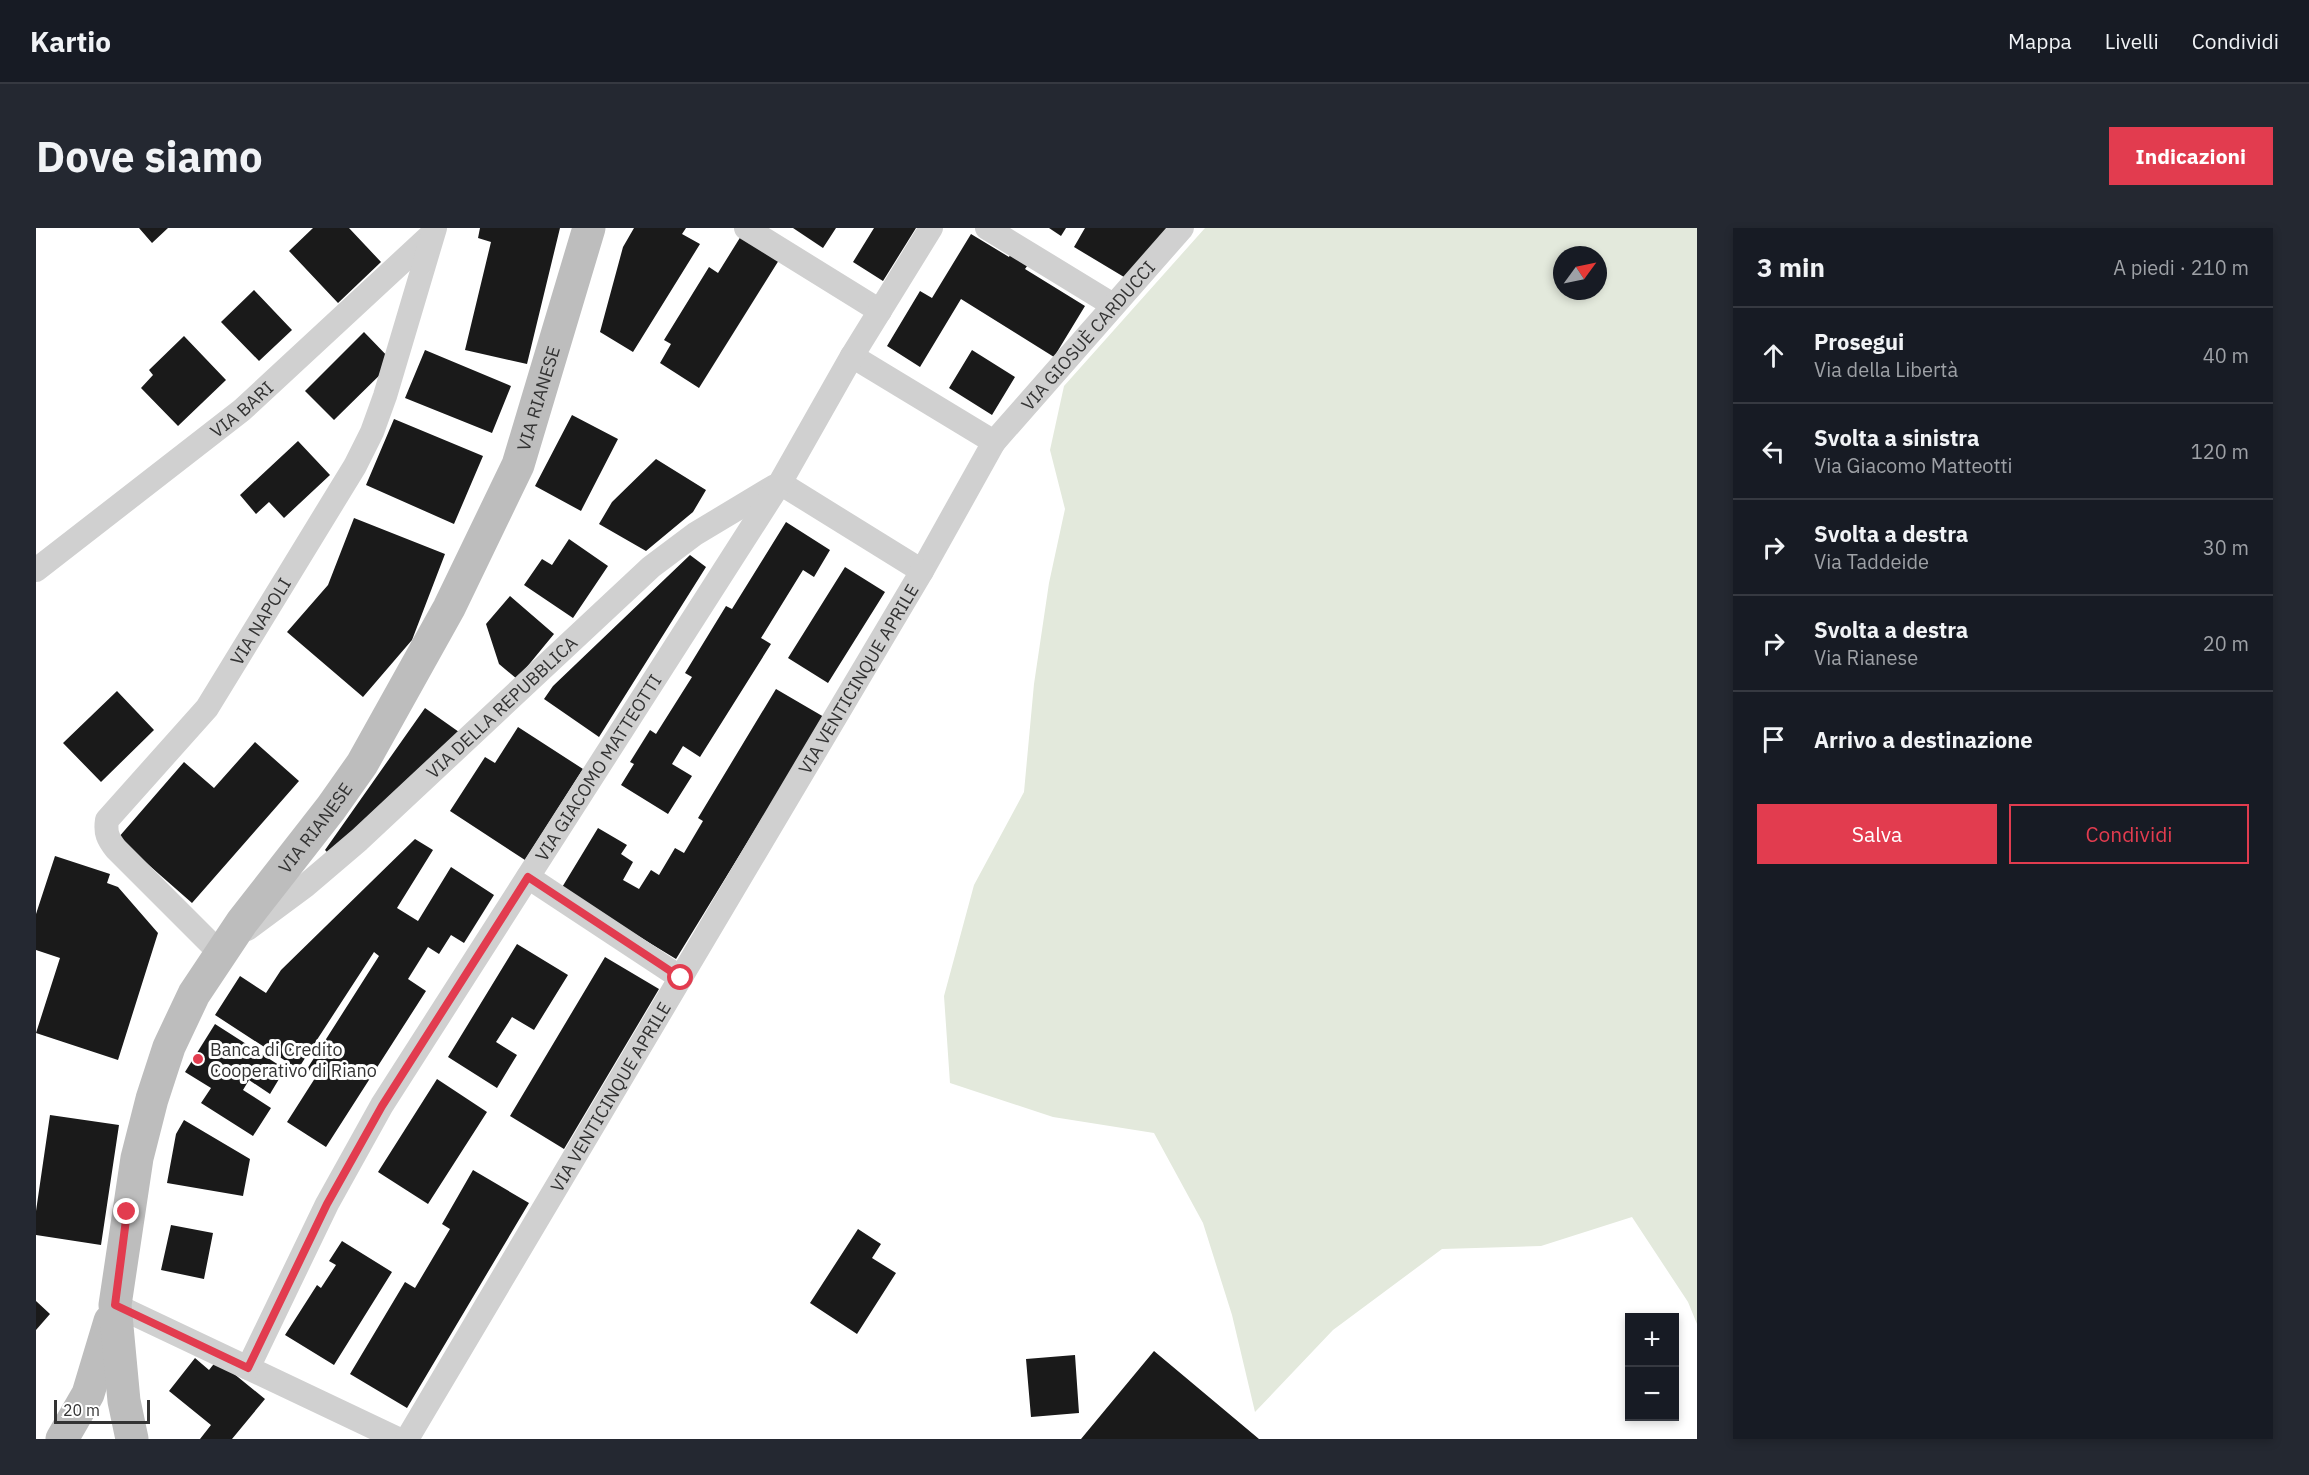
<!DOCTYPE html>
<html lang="it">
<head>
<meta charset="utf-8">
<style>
	body { margin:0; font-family:"IBM Plex Sans",sans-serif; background:#242831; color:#f1f3f6 }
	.controls { position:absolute; right:18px; bottom:18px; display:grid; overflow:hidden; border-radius:0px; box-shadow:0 3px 9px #0003 }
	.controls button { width:54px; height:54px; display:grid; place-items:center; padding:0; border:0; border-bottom:2px solid #363941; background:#171b24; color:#f1f3f6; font:30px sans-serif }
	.compass { position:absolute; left:1517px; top:18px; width:54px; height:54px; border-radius:50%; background:#171b24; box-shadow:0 3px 9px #0003; rotate:57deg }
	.scale { position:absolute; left:18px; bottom:15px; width:96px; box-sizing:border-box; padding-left:6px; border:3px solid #333; border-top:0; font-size:16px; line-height:21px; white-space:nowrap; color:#333; -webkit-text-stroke:4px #fff; paint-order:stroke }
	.stop { position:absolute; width:18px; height:18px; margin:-14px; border:4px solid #e23c4f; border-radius:50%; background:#fff }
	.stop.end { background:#e23c4f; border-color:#fff; box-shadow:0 2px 6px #0008 }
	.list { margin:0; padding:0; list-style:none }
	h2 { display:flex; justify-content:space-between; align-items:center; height:78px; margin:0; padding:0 24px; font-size:26px }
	h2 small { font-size:20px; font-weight:400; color:#9ea1a6 }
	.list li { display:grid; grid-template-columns:39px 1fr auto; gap:18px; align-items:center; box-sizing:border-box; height:96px; padding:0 24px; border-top:2px solid #363941 }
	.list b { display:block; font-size:22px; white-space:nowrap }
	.list p { margin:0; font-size:20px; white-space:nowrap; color:#9ea1a6 }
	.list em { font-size:20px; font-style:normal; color:#9ea1a6 }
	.actions { display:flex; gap:12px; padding:18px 24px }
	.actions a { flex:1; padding:14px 0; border:2px solid #e23c4f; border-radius:0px; text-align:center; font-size:21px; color:#e23c4f }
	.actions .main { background:#e23c4f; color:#fff }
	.icon { flex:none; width:33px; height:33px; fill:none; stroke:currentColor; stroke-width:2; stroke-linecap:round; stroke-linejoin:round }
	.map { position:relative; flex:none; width:1661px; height:1211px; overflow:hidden; border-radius:0px }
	header { display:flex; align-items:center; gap:36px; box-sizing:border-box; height:84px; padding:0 30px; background:#171b24; border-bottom:2px solid #363941 }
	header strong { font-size:28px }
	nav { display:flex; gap:33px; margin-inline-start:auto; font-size:21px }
	.intro { display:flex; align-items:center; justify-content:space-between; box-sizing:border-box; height:144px; padding:0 36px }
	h1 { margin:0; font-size:42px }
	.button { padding:15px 27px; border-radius:0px; background:#e23c4f; color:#fff; font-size:21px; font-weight:700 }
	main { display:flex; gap:36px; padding:0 36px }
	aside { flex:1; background:#171b24; border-radius:0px; box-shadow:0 3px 9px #0003 }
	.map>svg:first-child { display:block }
	.green { fill:#e3e9dc; fill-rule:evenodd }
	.building { fill:#1a1a1a }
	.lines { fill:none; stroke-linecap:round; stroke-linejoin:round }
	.street { stroke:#d0d0d0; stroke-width:24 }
	.secondary { stroke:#bdbdbd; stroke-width:33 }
	.route { stroke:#e23c4f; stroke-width:8 }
	.poi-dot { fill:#e23c4f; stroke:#fff; stroke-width:2 }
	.labels { text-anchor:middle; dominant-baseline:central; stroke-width:6; stroke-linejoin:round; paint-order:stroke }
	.street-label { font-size:18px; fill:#333; stroke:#fff }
	.poi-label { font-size:18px; fill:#333; stroke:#fff; text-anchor:start }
</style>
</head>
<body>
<header>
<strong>Kartio</strong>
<nav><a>Mappa</a><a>Livelli</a><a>Condividi</a></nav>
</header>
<div class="intro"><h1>Dove siamo</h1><a class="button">Indicazioni</a></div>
<main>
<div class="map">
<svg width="1661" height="1211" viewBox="0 0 1661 1211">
	<rect width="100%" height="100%" fill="#fff"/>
	<!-- green -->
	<path class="green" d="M 1169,0 L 1661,0 L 1661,1096 L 1652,1074 L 1596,989 L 1505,1018 L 1406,1021 L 1297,1102 L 1219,1184 L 1196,1087 L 1167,995 L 1118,905 L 1017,889 L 914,855 L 908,768 L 938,657 L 988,564 L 998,456 L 1013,355 L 1029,281 L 1014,222 L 1028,158 ZM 1526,27 L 1562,27 L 1562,63 L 1526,63 Z"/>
	<!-- building -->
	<path class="building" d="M 103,0 L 132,0 L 116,15 Z
		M 277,0 L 313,0 L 345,34 L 302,75 L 253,23 Z
		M 444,0 L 524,0 L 491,136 L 429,122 L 455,14 L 442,10 Z
		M 598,0 L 650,0 L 646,6 L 664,16 L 597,124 L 564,104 L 587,19 Z
		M 757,0 L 800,0 L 787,20 Z
		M 838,0 L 880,0 L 847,53 L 817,34 Z
		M 1013,0 L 1030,0 L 1025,8 Z
		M 1049,0 L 1137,0 L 1088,49 L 1038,19 Z
		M 935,6 L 973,29 L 976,23 L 994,34 L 989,41 L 1049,78 L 1018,129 L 925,71 L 884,139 L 851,118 L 884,63 L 896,70 Z
		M 705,8 L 743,32 L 663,160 L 624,135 L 635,116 L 628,112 L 673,39 L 682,45 Z
		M 218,62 L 256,102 L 223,133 L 185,94 Z
		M 328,104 L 357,134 L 298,192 L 269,163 Z
		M 148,108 L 190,152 L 142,198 L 105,160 L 117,147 L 113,142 Z
		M 389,122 L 475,158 L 456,205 L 369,170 Z
		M 936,122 L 979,149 L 956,187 L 913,160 Z
		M 536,187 L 582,211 L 545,283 L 499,258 Z
		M 358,191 L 447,228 L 418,296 L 330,257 Z
		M 262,213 L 294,247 L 248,290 L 233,274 L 220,286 L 204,267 Z
		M 620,231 L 670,262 L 657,284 L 610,323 L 563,296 L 576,274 Z
		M 318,290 L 409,326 L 376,412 L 327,469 L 251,404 L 292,357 Z
		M 750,294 L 794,322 L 778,349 L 767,342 L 725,410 L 735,416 L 664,529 L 647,518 L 636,536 L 656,548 L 632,586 L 585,557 L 598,536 L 594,534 L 614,502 L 620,506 L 656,449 L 649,445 L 690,378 L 696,381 Z
		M 533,311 L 572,338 L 537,390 L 488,357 L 506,331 L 516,337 Z
		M 654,327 L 670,339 L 563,509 L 508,471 L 517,458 Z
		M 809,339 L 849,364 L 792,455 L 752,430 Z
		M 474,368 L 518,406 L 481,451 L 463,436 L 450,396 Z
		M 740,461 L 788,489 L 640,731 L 525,661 L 562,600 L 591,617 L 585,626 L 597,634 L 587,652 L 603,661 L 615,642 L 623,647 L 639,620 L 648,625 L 667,593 L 662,590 Z
		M 81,463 L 118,502 L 65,554 L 27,515 Z
		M 389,480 L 423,504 L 296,629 L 289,622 Z
		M 482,499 L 547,541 L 489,632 L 414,583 L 449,529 L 459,535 Z
		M 219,514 L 263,553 L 156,675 L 82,610 L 148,534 L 178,560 Z
		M 379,611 L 397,622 L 361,680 L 382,693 L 415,639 L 458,667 L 428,715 L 415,707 L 403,726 L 392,719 L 372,751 L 390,763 L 290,919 L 251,894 L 281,847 L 271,841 L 343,728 L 338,724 L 262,841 L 179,787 L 204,748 L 230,765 L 245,742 Z
		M 19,628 L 74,646 L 71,655 L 82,659 L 122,705 L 82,832 L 0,805 L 24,730 L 0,722 L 0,686 Z
		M 481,716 L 532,747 L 498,802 L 476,789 L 460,814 L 481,827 L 461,860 L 412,829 Z
		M 569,729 L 623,761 L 528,921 L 474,888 Z
		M 179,796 L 249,841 L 234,866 L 213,852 L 207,862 L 235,880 L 217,908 L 165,875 L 175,860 L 149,844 Z
		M 401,851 L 451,884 L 392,976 L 342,944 Z
		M 14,887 L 83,897 L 65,1017 L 0,1007 L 0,983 Z
		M 148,892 L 214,931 L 207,968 L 131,955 L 140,906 Z
		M 437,942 L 493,975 L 371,1180 L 314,1146 L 369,1054 L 379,1060 L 414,1001 L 406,996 Z
		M 135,997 L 177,1005 L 168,1051 L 125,1042 Z
		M 822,1001 L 845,1016 L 836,1030 L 860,1045 L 821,1106 L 774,1075 Z
		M 306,1013 L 356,1044 L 298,1137 L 249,1107 L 281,1057 L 285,1060 L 300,1037 L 293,1033 Z
		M 0,1073 L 14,1086 L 0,1102 Z
		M 1118,1123 L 1223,1211 L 1045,1211 Z
		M 1039,1127 L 1043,1185 L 995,1189 L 990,1131 Z
		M 159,1130 L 173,1142 L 181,1132 L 229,1171 L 196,1211 L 164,1211 L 175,1197 L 133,1163 Z"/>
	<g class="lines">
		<!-- street -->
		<g class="street">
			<path d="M 710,0 L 844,83"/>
			<path d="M 951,0 L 1077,77"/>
			<path id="s1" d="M 958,214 L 1146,0"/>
			<path d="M 744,255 L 886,343 L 958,214 L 816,128"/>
			<path id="s2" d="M 0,342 L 206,182 L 396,6"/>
			<path d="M 492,649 L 645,750"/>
			<path id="s3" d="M 211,701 L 269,658 L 323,612 L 615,339 L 659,306 L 739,258"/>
			<path id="s4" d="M 185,726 L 80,621 C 72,611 69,605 71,592 L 171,480 L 319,238 L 336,204 L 349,168 L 399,0"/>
			<path d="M 79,1077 L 362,1211"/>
			<path id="s5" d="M 212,1140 L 291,976 L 346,877 L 744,255 L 816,128 L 895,0"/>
			<path id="s6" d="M 371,1211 L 886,343"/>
		</g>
		<!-- secondary -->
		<g class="secondary">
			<path d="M 26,1211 L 52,1166 L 74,1093"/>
			<path id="s7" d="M 96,1211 L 88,1173 L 79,1077 L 101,930 L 116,871 L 133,819 L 158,766 L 206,694 L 295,580 L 326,536 L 413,380 L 482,237 L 553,0"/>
		</g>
	</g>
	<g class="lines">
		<!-- route -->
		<path class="route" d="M 91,984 L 79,1077 L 212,1140 L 291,976 L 346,878 L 492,649 L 645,750"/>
	</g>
	<!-- markers -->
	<circle class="poi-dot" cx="162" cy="831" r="6"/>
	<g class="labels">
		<!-- street labels -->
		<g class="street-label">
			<text stroke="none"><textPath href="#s1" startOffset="142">VIA GIOSUÈ CARDUCCI</textPath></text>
			<text stroke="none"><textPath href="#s7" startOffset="1150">VIA RIANESE</textPath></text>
			<text stroke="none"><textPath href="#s2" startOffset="261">VIA BARI</textPath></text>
			<text stroke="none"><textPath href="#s4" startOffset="432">VIA NAPOLI</textPath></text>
			<text stroke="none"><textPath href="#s6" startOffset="884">VIA VENTICINQUE APRILE</textPath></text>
			<text stroke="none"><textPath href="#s3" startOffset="338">VIA DELLA REPUBBLICA</textPath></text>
			<text stroke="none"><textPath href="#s5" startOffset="696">VIA GIACOMO MATTEOTTI</textPath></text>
			<text stroke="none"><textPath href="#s7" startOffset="664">VIA RIANESE</textPath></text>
			<text stroke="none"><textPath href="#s6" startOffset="398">VIA VENTICINQUE APRILE</textPath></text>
		</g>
		<!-- poi labels -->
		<g class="poi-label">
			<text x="174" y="821">Banca di Credito<tspan x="174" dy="21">Cooperativo di Riano</tspan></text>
		</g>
	</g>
</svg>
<div class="controls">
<button>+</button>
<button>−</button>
</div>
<svg class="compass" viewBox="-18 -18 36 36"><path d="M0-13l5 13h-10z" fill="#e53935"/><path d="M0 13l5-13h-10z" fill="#9ea1a6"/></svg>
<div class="scale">20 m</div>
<div class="stop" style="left:645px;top:750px"></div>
<div class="stop end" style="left:91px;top:984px"></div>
</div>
<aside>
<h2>3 min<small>A piedi · 210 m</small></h2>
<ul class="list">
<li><svg class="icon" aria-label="ahead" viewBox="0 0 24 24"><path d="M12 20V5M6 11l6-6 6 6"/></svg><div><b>Prosegui</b><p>Via della Libertà</p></div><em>40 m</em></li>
<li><svg class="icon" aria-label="left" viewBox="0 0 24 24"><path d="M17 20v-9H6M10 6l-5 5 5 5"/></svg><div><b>Svolta a sinistra</b><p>Via Giacomo Matteotti</p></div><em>120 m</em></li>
<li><svg class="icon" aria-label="right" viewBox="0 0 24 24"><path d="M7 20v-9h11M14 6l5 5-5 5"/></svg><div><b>Svolta a destra</b><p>Via Taddeide</p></div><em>30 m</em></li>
<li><svg class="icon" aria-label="right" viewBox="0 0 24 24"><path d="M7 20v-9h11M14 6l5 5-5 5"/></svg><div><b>Svolta a destra</b><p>Via Rianese</p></div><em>20 m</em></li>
<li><svg class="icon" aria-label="arrive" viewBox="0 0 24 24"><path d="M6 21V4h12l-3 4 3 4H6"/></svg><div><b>Arrivo a destinazione</b></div></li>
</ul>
<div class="actions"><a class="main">Salva</a><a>Condividi</a></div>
</aside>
</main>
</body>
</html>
